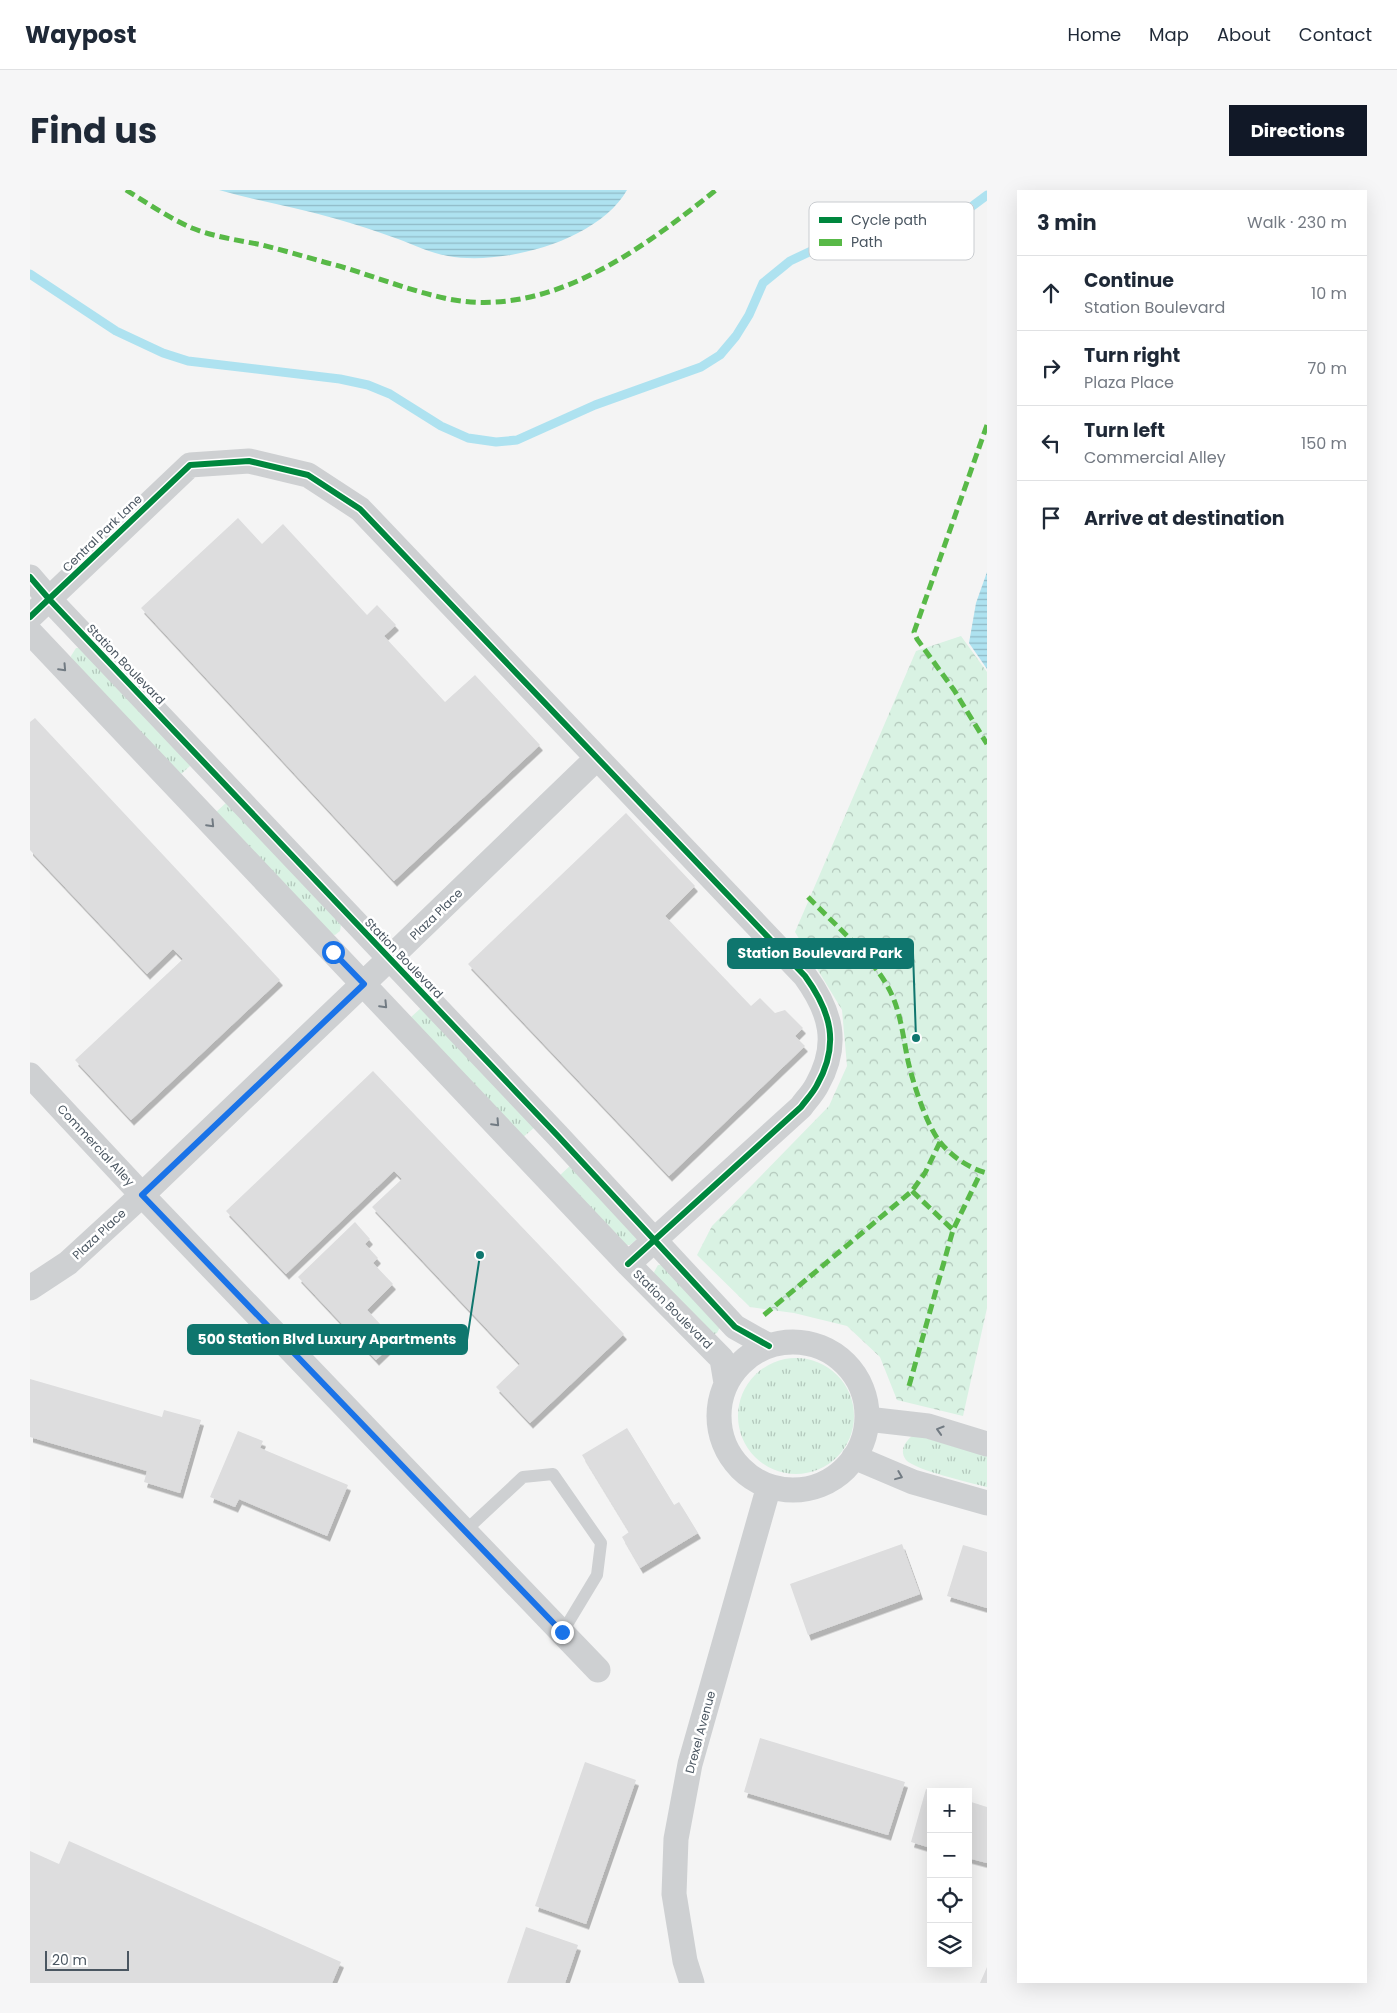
<!DOCTYPE html>
<html lang="en">
<head>
<meta charset="utf-8">
<style>
	body { margin:0; font-family:Poppins,sans-serif; background:#f6f6f7; color:#1f2937 }
	.controls { position:absolute; right:15px; bottom:15px; display:grid; overflow:hidden; border-radius:0px; box-shadow:0 5px 20px #0002 }
	.controls button { width:45px; height:45px; display:grid; place-items:center; padding:0; border:0; border-bottom:1px solid #e0e1e3; background:#fff; color:#1f2937; font:25px sans-serif }
	.scale { position:absolute; left:15px; bottom:12px; width:84px; box-sizing:border-box; padding-left:5px; border:2px solid #4a5661; border-top:0; font-size:14px; line-height:18px; white-space:nowrap; color:#4a5661; -webkit-text-stroke:4px #fff; paint-order:stroke }
	.stop { position:absolute; width:15px; height:15px; margin:-11px; border:4px solid #1a73e8; border-radius:50%; background:#fff }
	.stop.end { background:#1a73e8; border-color:#fff; box-shadow:0 1px 5px #0008 }
	.list { margin:0; padding:0; list-style:none }
	h2 { display:flex; justify-content:space-between; align-items:center; height:65px; margin:0; padding:0 20px; font-size:21px }
	h2 small { font-size:16px; font-weight:400; color:#747a83 }
	.list li { display:grid; grid-template-columns:32px 1fr auto; gap:15px; align-items:center; box-sizing:border-box; height:75px; padding:0 20px; border-top:1px solid #e0e1e3 }
	.list b { display:block; font-size:19px; white-space:nowrap }
	.list p { margin:0; font-size:16px; white-space:nowrap; color:#747a83 }
	.list em { font-size:16px; font-style:normal; color:#747a83 }
	.icon { flex:none; width:28px; height:28px; fill:none; stroke:currentColor; stroke-width:2; stroke-linecap:round; stroke-linejoin:round }
	.map { position:relative; flex:none; width:957px; height:1793px; overflow:hidden; border-radius:0px }
	header { display:flex; align-items:center; gap:30px; box-sizing:border-box; height:70px; padding:0 25px; background:#fff; border-bottom:1px solid #e0e1e3 }
	header strong { font-size:24px }
	nav { display:flex; gap:28px; margin-inline-start:auto; font-size:18px }
	.intro { display:flex; align-items:center; justify-content:space-between; box-sizing:border-box; height:120px; padding:0 30px }
	h1 { margin:0; font-size:35px }
	.button { padding:12px 22px; border-radius:0px; background:#111827; color:#fff; font-size:18px; font-weight:700 }
	main { display:flex; gap:30px; padding:0 30px }
	aside { flex:1; background:#fff; border-radius:0px; box-shadow:0 5px 20px #0002 }
	.map>svg:first-child { display:block }
	.grass { fill:url(#grass-tufts) }
	.forest { fill:url(#forest-crowns) }
	.water { fill:url(#water-rules) }
	.lines { fill:none; stroke-linecap:round; stroke-linejoin:round }
	.stream { stroke:#aee2f0; stroke-width:9 }
	.building { fill:#ddddde; filter:url(#shadow) }
	.lane { stroke:#ced0d2; stroke-width:12 }
	.street { stroke:#ced0d2; stroke-width:25 }
	.quiet { stroke:#58b947; stroke-width:5; stroke-dasharray:10 5; stroke-linecap:butt }
	.cycleway-casing { stroke:#fff; stroke-width:9 }
	.cycleway { stroke:#00873e; stroke-width:6 }
	.oneway { stroke:#727b83 }
	.route { stroke:#1a73e8; stroke-width:6 }
	.labels { text-anchor:middle; dominant-baseline:central; stroke-width:5; stroke-linejoin:round; paint-order:stroke }
	.street-label { font-size:12px; fill:#4a5661; stroke:#fff }
	.key { fill:#fff; stroke:#c9ccd0; stroke-width:1 }
	.key-label { font-size:14px; fill:#4a5661 }
	.leader { fill:none; stroke:#0f766e; stroke-width:2 }
	.callout-dot { fill:#0f766e; stroke:#fff; stroke-width:2 }
	.callout { fill:#0f766e; stroke:#0f766e; stroke-width:2 }
	.callout-label { font-size:14px; text-anchor:middle; font-weight:bold; fill:#fff }
</style>
</head>
<body>
<header>
<strong>Waypost</strong>
<nav><a>Home</a><a>Map</a><a>About</a><a>Contact</a></nav>
</header>
<div class="intro"><h1>Find us</h1><a class="button">Directions</a></div>
<main>
<div class="map">
<svg width="957" height="1793" viewBox="0 0 957 1793">
	<defs>
		<pattern id="grass-tufts" width="24" height="20" patternUnits="userSpaceOnUse" patternTransform="scale(1.25)"><rect width="24" height="20" fill="#d9f2e3"/><path d="M3 7l-1-3M5 7V3M7 7l1-3M15 17l-1-3M17 17v-4M19 17l1-3" fill="none" stroke="#b2c7bb"/></pattern>
		<pattern id="forest-crowns" width="20" height="18" patternUnits="userSpaceOnUse" patternTransform="scale(1.25)"><rect width="20" height="18" fill="#d9f2e3"/><path d="M2 6a3 3 0 1 1 6 0M12 15a3 3 0 1 1 6 0" fill="none" stroke="#b2c7bb"/></pattern>
		<pattern id="water-rules" width="6" height="5" patternUnits="userSpaceOnUse" patternTransform="scale(1.25)"><rect width="6" height="5" fill="#aee2f0"/><path d="M0 2.5h6" fill="none" stroke="#90bac6"/></pattern>
		<filter id="shadow"><feDropShadow dx="3" dy="5.5" stdDeviation="0" flood-color="#0004"/></filter>
	</defs>
	<rect width="100%" height="100%" fill="#f4f4f4"/>
	<!-- grass -->
	<path class="grass" d="M 46,458 L 50,458 L 159,570 L 160,576 L 151,584 L 42,472 L 41,466 Z
		M 198,611 L 311,735 L 310,741 L 305,745 L 297,743 L 184,624 Z
		M 392,817 L 505,937 L 492,948 L 380,828 Z
		M 542,974 L 607,1049 L 600,1055 L 593,1055 L 528,987 Z
		M 628,1075 L 634,1075 L 690,1137 L 687,1143 L 682,1145 L 625,1088 L 624,1082 Z
		M708 1226a58 58 0 1 1 116 0a58 58 0 1 1-116 0Z
		M 882,1246 L 892,1247 L 957,1266 L 957,1297 C 941,1293 885,1280 876,1270 C 869,1261 875,1252 882,1246 Z"/>
	<!-- forest -->
	<path class="forest" d="M 931,446 L 957,482 L 957,1118 L 933,1226 L 867,1210 L 850,1167 L 817,1136 L 764,1123 L 720,1117 L 667,1065 L 682,1036 L 799,916 L 817,876 L 812,820 L 765,742 L 886,461 Z"/>
	<!-- water -->
	<path class="water" d="M 189,0 L 597,0 C 568,51 473,76 418,66 C 401,63 384,55 368,49 C 346,41 325,34 303,28 C 266,17 227,11 189,0 Z
		M 957,382 L 957,479 L 939,453 L 946,413 Z"/>
	<g class="lines">
		<!-- stream -->
		<path class="stream" d="M 0,84 L 86,141 L 133,163 L 158,171 L 310,189 L 338,195 L 360,204 L 411,236 L 438,248 L 466,252 L 487,250 L 565,215 L 671,177 L 690,165 L 706,146 L 719,125 L 733,93 L 760,71 L 813,46 L 840,43 L 870,50 L 898,44 L 925,29 L 957,5"/>
	</g>
	<!-- building -->
	<path class="building" d="M 208,328 L 232,354 L 253,334 L 337,425 L 347,415 L 366,435 L 354,446 L 415,512 L 445,485 L 510,555 L 364,691 L 111,418 Z
		M 5,528 L 250,790 L 101,930 L 45,870 L 153,769 L 143,759 L 117,784 L 0,660 L 0,532 Z
		M 596,623 L 665,696 L 635,726 L 721,816 L 730,808 L 745,823 L 755,820 L 773,838 L 765,846 L 775,856 L 639,986 L 438,774 Z
		M 343,881 L 594,1144 L 500,1233 L 466,1197 L 490,1174 L 342,1017 L 372,989 L 364,981 L 256,1084 L 196,1021 Z
		M 325,1032 L 340,1049 L 335,1054 L 348,1068 L 343,1073 L 363,1094 L 337,1120 L 366,1151 L 346,1170 L 268,1087 Z
		M 0,1189 L 132,1227 L 134,1220 L 171,1230 L 150,1303 L 114,1292 L 117,1281 L 0,1247 Z
		M 597,1238 L 644,1315 L 649,1312 L 668,1343 L 610,1378 L 592,1347 L 599,1342 L 552,1265 Z
		M 208,1241 L 233,1251 L 230,1258 L 318,1295 L 297,1346 L 209,1309 L 205,1317 L 180,1307 Z
		M 872,1354 L 890,1404 L 778,1445 L 760,1394 Z
		M 933,1355 L 957,1362 L 957,1418 L 917,1406 Z
		M 730,1548 L 875,1592 L 858,1645 L 714,1602 Z
		M 555,1572 L 606,1590 L 556,1734 L 505,1716 Z
		M 896,1599 L 901,1601 L 901,1658 L 881,1652 Z
		M 938,1611 L 957,1617 L 957,1673 L 938,1668 Z
		M 39,1651 L 311,1772 L 302,1793 L 0,1793 L 0,1661 L 29,1674 Z
		M 496,1737 L 548,1755 L 535,1793 L 477,1793 Z
		M 957,1777 L 957,1793 L 950,1793 Z"/>
	<g class="lines">
		<!-- lane -->
		<path class="lane" d="M 435,1341 L 493,1287 L 523,1284 L 571,1353 L 567,1385 L 532,1443"/>
		<!-- street -->
		<path class="street" d="M 0,387 L 19,409 L 527,945 L 705,1137 L 739,1156
			M 0,427 L 160,275 L 219,271 L 278,285 L 330,319 L 775,786 C 801,822 810,854 787,895 C 783,903 776,910 771,917 L 598,1074
			M 0,442 L 598,1074 L 692,1169 L 696,1193
			M 0,885 L 112,1005 L 568,1480
			M 0,1098 L 38,1073 L 112,1005 L 359,769 L 567,568
			M689 1226a74 74 0 1 1 148 0a74 74 0 1 1-148 0Z
			M 837,1229 L 898,1236 L 957,1254
			M 824,1267 L 883,1292 L 957,1313
			M 662,1793 L 655,1771 L 644,1704 L 646,1649 L 660,1574 L 739,1296"/>
		<!-- quiet -->
		<path class="quiet" d="M 96,0 C 117,13 139,28 162,38 C 184,47 208,50 232,55 C 252,60 273,66 294,72 C 334,82 373,99 414,108 C 516,131 611,60 686,0
			M 957,235 L 884,442 L 887,449 L 924,500 L 957,554
			M 778,707 C 804,734 844,768 860,801 C 871,823 873,847 878,871 C 883,893 896,934 910,952 C 921,966 940,979 957,983
			M 882,1001 L 923,1040
			M 734,1125 L 882,1001 L 895,983 L 910,952
			M 879,1196 L 923,1040 L 951,982"/>
		<!-- cycleway casing -->
		<g class="cycleway-casing">
			<path id="cycleway" d="M 0,387 L 19,409 L 527,945 L 705,1137 L 739,1156
				M 0,427 L 160,275 L 219,271 L 278,285 L 330,319 L 775,786 C 801,822 810,854 787,895 C 783,903 776,910 771,917 L 598,1074"/>
		</g>
		<!-- cycleway -->
		<use href="#cycleway" class="cycleway"/>
	</g>
	<!-- one-way arrows -->
	<defs><path id="oneway-chevron" d="M-2-3.5L2.5 0L-2 3.5" fill="none" stroke-width="1.6" stroke-linecap="round" stroke-linejoin="round" transform="scale(1.25)"/></defs>
	<g class="oneway">
		<use href="#oneway-chevron" transform="translate(33 478) rotate(47)"/>
		<use href="#oneway-chevron" transform="translate(181 634) rotate(46)"/>
		<use href="#oneway-chevron" transform="translate(354 815) rotate(46)"/>
		<use href="#oneway-chevron" transform="translate(466 933) rotate(47)"/>
		<use href="#oneway-chevron" transform="translate(910 1240) rotate(-163)"/>
		<use href="#oneway-chevron" transform="translate(869 1286) rotate(22)"/>
	</g>
	<g class="lines">
		<!-- route -->
		<path class="route" d="M 303,762 L 334,794 L 112,1005 L 532,1442"/>
	</g>
	<g class="labels">
		<!-- street labels -->
		<g class="street-label">
			<text transform="translate(72 343) rotate(-44)">Central Park Lane</text>
			<text transform="translate(96 474) rotate(46)">Station Boulevard</text>
			<text transform="translate(406 724) rotate(-44)">Plaza Place</text>
			<text transform="translate(374 768) rotate(46)">Station Boulevard</text>
			<text transform="translate(66 955) rotate(47)">Commercial Alley</text>
			<text transform="translate(69 1044) rotate(-43)">Plaza Place</text>
			<text transform="translate(643 1119) rotate(45)">Station Boulevard</text>
			<text transform="translate(670 1542) rotate(-75)">Drexel Avenue</text>
		</g>
	</g>
	<!-- legend -->
	<rect x="779" y="12" width="165" height="58" rx="8" class="key"/>
	<rect x="789" y="27" width="23" height="6" fill="#00873e"/>
	<rect x="789" y="49" width="23" height="7" fill="#58b947"/>
	<g class="key-label">
		<text x="821" y="35">Cycle path</text>
		<text x="821" y="57">Path</text>
	</g>
	<!-- callouts -->
	<path class="leader" d="M886 848L883 763M450 1065L437 1150"/>
	<g class="callout-dot">
		<circle cx="886" cy="848" r="5"/>
		<circle cx="450" cy="1065" r="5"/>
	</g>
	<g class="callout">
		<rect x="698" y="749" width="185" height="29" rx="5"/>
		<rect x="158" y="1135" width="279" height="29" rx="5"/>
	</g>
	<g class="callout-label">
		<text x="790" y="768">Station Boulevard Park</text>
		<text x="297" y="1154">500 Station Blvd Luxury Apartments</text>
	</g>
</svg>
<div class="controls">
<button>+</button>
<button>−</button>
<button><svg class="icon" aria-label="locate" viewBox="0 0 24 24"><circle cx="12" cy="12" r="6"/><path d="M12 2v4M12 18v4M2 12h4M18 12h4"/></svg></button>
<button><svg class="icon" aria-label="layers" viewBox="0 0 24 24"><path d="M12 4l9 5-9 5-9-5zM3 14l9 5 9-5"/></svg></button>
</div>
<div class="scale">20 m</div>
<div class="stop" style="left:303px;top:762px"></div>
<div class="stop end" style="left:532px;top:1442px"></div>
</div>
<aside>
<h2>3 min<small>Walk · 230 m</small></h2>
<ul class="list">
<li><svg class="icon" aria-label="ahead" viewBox="0 0 24 24"><path d="M12 20V5M6 11l6-6 6 6"/></svg><div><b>Continue</b><p>Station Boulevard</p></div><em>10 m</em></li>
<li><svg class="icon" aria-label="right" viewBox="0 0 24 24"><path d="M7 20v-9h11M14 6l5 5-5 5"/></svg><div><b>Turn right</b><p>Plaza Place</p></div><em>70 m</em></li>
<li><svg class="icon" aria-label="left" viewBox="0 0 24 24"><path d="M17 20v-9H6M10 6l-5 5 5 5"/></svg><div><b>Turn left</b><p>Commercial Alley</p></div><em>150 m</em></li>
<li><svg class="icon" aria-label="arrive" viewBox="0 0 24 24"><path d="M6 21V4h12l-3 4 3 4H6"/></svg><div><b>Arrive at destination</b></div></li>
</ul>
</aside>
</main>
</body>
</html>
